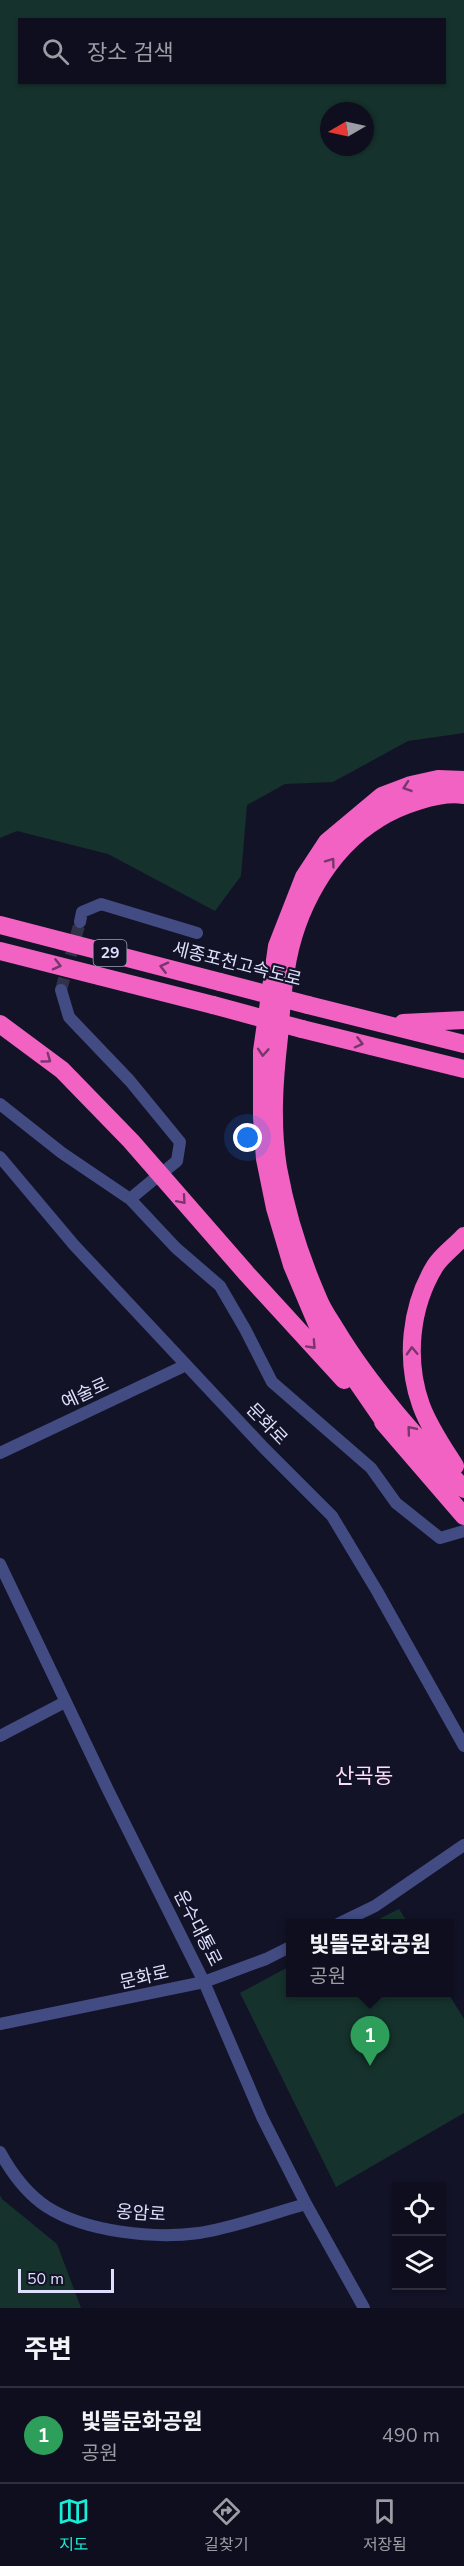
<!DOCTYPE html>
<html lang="ko">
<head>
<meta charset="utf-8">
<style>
	body { margin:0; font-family:"Nunito Sans","Noto Sans KR",sans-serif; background:#171727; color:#f1f3f6 }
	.controls { position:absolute; right:18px; bottom:18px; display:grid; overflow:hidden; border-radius:0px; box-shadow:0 2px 4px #0004 }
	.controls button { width:54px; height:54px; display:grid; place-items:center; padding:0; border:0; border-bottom:2px solid #2e2e3c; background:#0e0e1e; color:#f1f3f6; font:30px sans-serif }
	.compass { position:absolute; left:320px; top:102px; width:54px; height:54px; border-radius:50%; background:#0e0e1e; box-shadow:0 2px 4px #0004; rotate:261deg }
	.scale { position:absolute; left:18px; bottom:15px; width:96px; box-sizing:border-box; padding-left:6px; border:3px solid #dddffc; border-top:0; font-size:16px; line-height:21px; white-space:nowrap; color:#dddffc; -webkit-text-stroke:4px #131328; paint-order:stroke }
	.you { position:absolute; left:248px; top:1138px; width:21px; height:21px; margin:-15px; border:4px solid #fff; border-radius:50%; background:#1a73e8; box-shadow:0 0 0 9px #1a73e833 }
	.badge { display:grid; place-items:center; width:39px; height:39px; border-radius:50%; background:#19ecd9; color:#fff; font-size:20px; font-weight:700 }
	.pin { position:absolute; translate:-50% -50px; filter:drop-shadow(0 2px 3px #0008) }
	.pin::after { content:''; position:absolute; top:32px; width:21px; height:18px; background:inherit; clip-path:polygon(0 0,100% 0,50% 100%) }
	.popup { position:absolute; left:286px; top:1919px; width:168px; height:78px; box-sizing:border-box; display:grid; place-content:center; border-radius:0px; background:#0e0e1e; filter:drop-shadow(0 2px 4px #0005); font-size:20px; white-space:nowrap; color:#9b9ca4 }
	.popup b { font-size:22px; color:#f1f3f6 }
	.popup::after { content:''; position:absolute; left:50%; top:100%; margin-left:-12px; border:12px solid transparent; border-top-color:#0e0e1e }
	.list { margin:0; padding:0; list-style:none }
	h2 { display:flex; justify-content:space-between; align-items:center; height:78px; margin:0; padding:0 24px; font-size:26px }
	h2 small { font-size:20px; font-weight:400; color:#9b9ca4 }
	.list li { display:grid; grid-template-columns:39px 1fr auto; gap:18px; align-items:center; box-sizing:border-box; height:96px; padding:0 24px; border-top:2px solid #2e2e3c }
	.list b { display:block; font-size:22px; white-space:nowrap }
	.list p { margin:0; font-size:20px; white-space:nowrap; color:#9b9ca4 }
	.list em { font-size:20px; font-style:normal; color:#9b9ca4 }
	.icon { flex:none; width:33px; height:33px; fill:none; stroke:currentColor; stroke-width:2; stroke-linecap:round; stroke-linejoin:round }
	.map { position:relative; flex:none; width:464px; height:2308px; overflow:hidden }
	.search { position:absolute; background:#0e0e1e; box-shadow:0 2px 4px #0004; left:18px; right:18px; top:18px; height:66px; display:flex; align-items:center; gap:15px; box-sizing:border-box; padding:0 21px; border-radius:0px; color:#9b9ca4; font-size:22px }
	.sheet { height:174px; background:#0e0e1e }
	nav { display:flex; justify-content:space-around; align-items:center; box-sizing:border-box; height:84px; border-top:2px solid #2e2e3c; background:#0e0e1e; font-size:16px; color:#9b9ca4 }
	nav a { display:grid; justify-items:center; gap:3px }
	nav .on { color:#19ecd9 }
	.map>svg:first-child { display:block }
	.green { fill:#16322c; fill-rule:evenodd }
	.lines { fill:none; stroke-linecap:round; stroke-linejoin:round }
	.street-tunnel { stroke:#313248; stroke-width:12; stroke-dasharray:12 6; stroke-linecap:butt }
	.street { stroke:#424c83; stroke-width:12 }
	.highway { stroke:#f262c2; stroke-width:18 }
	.highway-bridge { stroke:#f262c2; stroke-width:18 }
	.oneway { stroke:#77376d }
	.labels { text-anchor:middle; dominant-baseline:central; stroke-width:4.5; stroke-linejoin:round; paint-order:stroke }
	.shield { fill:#131328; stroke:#a0a2bc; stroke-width:1.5 }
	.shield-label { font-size:16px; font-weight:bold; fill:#dddffc }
	.street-label { font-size:18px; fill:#dddffc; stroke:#131328 }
	.quarter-label { font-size:21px; fill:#fcdff7; stroke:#131328 }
</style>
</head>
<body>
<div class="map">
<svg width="464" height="2308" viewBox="0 0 464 2308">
	<rect width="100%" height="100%" fill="#131328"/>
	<!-- green -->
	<path class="green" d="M 0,0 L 464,0 L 464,733 L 408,741 L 333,782 L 285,784 L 247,805 L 241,876 L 215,911 L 108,854 L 17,831 L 0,838 ZM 20,20 L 444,20 L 444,82 L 20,82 ZM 329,111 L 365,111 L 365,147 L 329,147 Z
		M 399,1909 L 408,1923 L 371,1923 Z
		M 290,1966 L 290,1992 L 448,1993 L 464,2019 L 464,2113 L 336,2187 L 240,1993 Z
		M 0,2195 L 2,2199 L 57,2244 L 81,2308 L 0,2308 Z"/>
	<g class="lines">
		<!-- street-tunnel -->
		<path class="street-tunnel" d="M 61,990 L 80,922"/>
		<!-- street -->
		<path class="street" d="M 80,922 L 82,912 L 101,904 L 197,933
			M 61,990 L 69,1017 L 130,1081 L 180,1142 L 177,1161 L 167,1169
			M 0,1104 L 62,1153 L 130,1199 L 153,1180
			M 0,1157 L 74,1245 L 264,1448 L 332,1516 L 377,1591 L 464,1746
			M 130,1199 L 176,1248 L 220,1286 L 245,1329 L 272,1382 L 371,1468 L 396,1503 L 440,1538 L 464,1531
			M 0,1453 L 186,1365
			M 0,1564 L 108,1790 L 204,1982 L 262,2117 L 306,2204 L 364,2308
			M 0,1736 L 65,1702
			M 338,1924 L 375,1906 L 464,1845
			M 0,2024 L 204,1982 L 266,1959 L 290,1947
			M 0,2152 C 11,2172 27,2194 47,2207 C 86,2232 154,2239 199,2233 C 233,2228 273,2213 306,2204"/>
		<!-- highway -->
		<path class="highway" d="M 464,795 C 439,791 398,806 378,819 C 327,850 295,911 286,969 C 282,991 281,1014 279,1037 C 274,1081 271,1124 278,1168 C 286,1212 300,1257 318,1298 C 322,1309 330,1320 336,1330 C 371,1388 418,1439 464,1489
			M 0,925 L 220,982
			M 0,951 L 213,1005
			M 308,1005 L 464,1044
			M 403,1023 L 464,1020
			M 0,1024 L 62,1070 L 131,1141 L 247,1274 L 344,1380
			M 302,1029 L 464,1069
			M 383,1422 L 464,1516
			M 390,1430 L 317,1324 L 292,1265 L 275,1208 L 265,1159 L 262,1117 L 262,1051 L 277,946 L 304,877 L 327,842 L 382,796 L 411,785 L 438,779 L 464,780
			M 455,1466 C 443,1447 429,1427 421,1405 C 405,1360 410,1307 435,1266 C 442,1255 455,1246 464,1236"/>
		<!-- highway-bridge -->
		<path class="highway-bridge" d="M 220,982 L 308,1005
			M 213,1005 L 302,1029"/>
	</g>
	<!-- one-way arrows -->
	<defs><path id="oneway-chevron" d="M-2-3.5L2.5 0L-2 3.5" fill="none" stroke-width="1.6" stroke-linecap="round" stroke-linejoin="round" transform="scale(1.5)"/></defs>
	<g class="oneway">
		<use href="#oneway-chevron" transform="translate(407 787) rotate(161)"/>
		<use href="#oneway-chevron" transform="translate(331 862) rotate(-54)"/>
		<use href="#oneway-chevron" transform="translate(57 965) rotate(14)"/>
		<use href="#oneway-chevron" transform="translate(164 967) rotate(-166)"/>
		<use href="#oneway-chevron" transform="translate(359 1043) rotate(14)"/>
		<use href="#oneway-chevron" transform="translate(263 1052) rotate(94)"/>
		<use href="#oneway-chevron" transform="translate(47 1059) rotate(36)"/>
		<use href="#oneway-chevron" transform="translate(182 1200) rotate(49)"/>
		<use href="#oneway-chevron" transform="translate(312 1345) rotate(47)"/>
		<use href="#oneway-chevron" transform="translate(412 1351) rotate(-92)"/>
		<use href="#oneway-chevron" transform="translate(411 1430) rotate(-130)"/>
	</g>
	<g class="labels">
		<!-- shield labels -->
		<rect class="shield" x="93.5" y="940" width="33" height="26" rx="4.5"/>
		<g class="shield-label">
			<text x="110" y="953">29</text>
		</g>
		<!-- street labels -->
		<g class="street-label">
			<text transform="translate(237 964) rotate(14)">세종포천고속도로</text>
			<text transform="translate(85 1393) rotate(-25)">예술로</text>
			<text transform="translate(267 1424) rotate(46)">문화로</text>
			<text transform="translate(198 1928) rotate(63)">운수대통로</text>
			<text transform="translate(144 1977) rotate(-13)">문화로</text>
			<text transform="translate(141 2213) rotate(4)">옹암로</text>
		</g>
		<!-- quarter labels -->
		<g class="quarter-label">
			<text x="364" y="1776">산곡동</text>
		</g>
	</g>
</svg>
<div class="controls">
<button><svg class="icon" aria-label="locate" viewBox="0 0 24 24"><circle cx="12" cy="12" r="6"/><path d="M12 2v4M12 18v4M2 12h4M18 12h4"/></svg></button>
<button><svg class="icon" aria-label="layers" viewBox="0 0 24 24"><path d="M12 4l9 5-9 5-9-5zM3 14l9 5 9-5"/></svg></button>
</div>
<svg class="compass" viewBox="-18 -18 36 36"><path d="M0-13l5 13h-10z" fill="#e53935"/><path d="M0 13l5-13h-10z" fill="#9b9ca4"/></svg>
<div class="scale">50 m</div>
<div class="you"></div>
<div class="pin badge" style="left:370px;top:2066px;background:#2e9e5b">1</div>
<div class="popup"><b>빛뜰문화공원</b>공원</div>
<div class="search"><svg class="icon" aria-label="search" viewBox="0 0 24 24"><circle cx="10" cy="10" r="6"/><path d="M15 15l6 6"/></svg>장소 검색</div>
</div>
<section class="sheet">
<h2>주변<small></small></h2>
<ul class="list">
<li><span class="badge" style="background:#2e9e5b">1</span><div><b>빛뜰문화공원</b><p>공원</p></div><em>490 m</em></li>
</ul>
</section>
<nav>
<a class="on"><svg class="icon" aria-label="map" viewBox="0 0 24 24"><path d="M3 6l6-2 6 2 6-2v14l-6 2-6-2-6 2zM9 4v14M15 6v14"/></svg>지도</a>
<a><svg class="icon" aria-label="directions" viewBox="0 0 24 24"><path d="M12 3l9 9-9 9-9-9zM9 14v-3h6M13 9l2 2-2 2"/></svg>길찾기</a>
<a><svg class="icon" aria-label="saved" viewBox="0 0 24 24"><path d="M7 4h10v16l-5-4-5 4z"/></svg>저장됨</a>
</nav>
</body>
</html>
